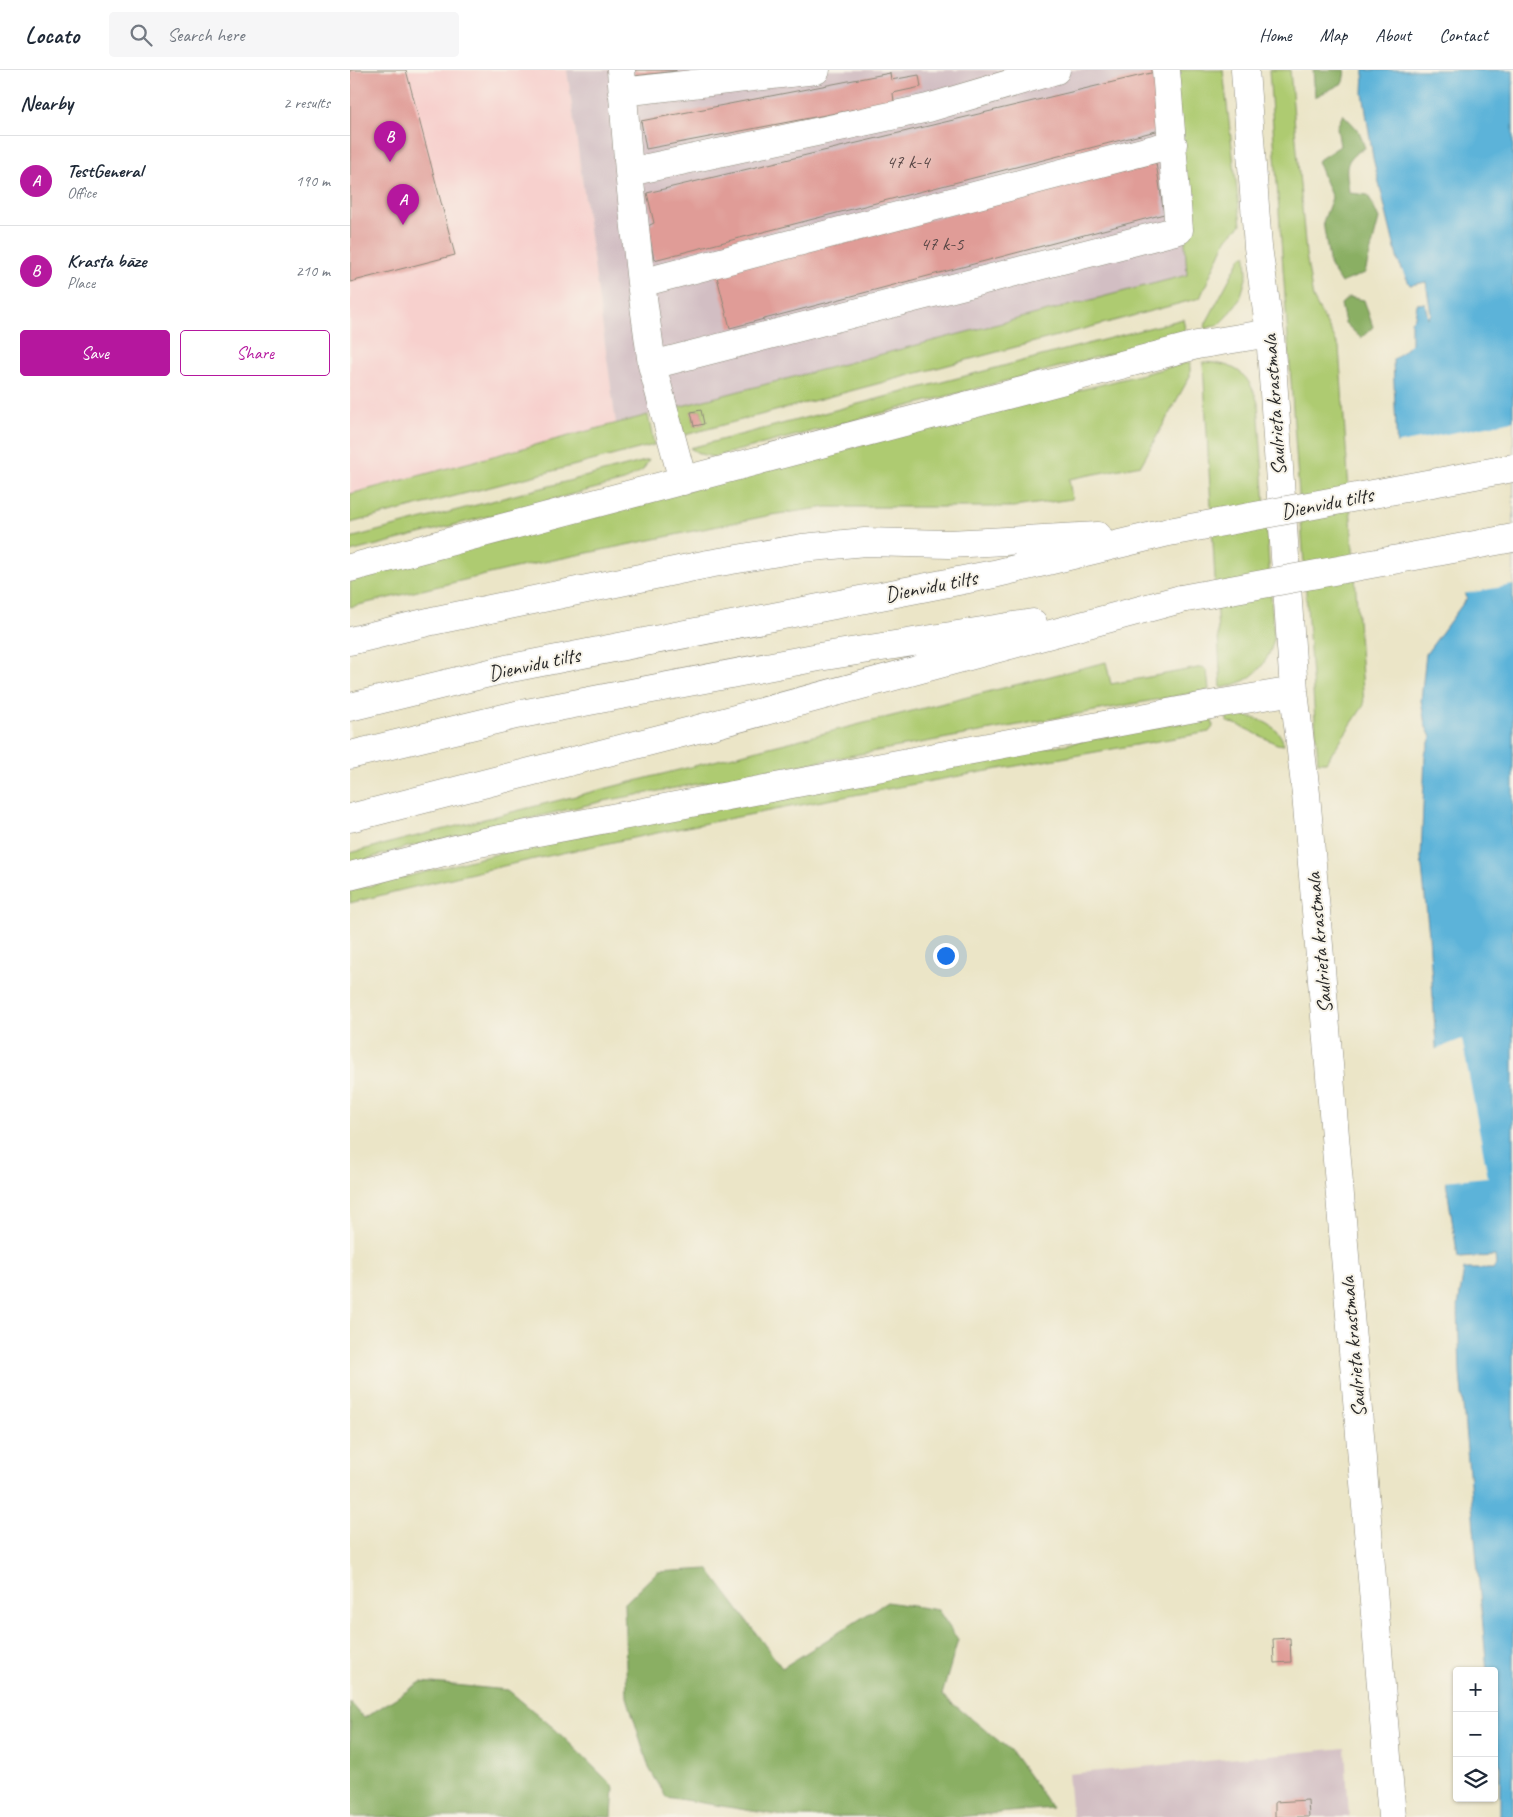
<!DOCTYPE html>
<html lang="en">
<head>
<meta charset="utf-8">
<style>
	body { margin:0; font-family:Caveat,sans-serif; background:#f6f6f7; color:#1f2937 }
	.controls { position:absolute; right:15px; bottom:15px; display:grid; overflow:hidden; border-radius:5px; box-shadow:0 1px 4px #0004 }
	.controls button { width:45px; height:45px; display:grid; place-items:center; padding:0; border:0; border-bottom:1px solid #e0e1e3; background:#fff; color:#1f2937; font:25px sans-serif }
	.you { position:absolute; left:595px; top:885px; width:18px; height:18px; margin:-12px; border:4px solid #fff; border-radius:50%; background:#1a73e8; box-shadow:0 0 0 8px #1a73e833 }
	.badge { display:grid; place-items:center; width:32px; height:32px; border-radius:50%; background:#b5179e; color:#fff; font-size:16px; font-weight:700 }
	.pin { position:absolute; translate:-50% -41px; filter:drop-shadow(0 1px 2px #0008) }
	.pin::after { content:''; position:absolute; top:26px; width:18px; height:15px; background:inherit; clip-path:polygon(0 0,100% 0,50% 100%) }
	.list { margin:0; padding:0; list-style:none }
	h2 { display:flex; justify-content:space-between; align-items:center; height:65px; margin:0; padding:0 20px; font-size:21px }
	h2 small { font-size:16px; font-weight:400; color:#747a83 }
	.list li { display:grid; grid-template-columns:32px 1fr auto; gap:15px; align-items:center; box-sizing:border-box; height:90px; padding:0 20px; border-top:1px solid #e0e1e3 }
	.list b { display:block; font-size:19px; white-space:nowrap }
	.list p { margin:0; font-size:16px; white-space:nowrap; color:#747a83 }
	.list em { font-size:16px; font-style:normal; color:#747a83 }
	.actions { display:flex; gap:10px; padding:15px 20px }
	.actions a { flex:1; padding:11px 0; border:1px solid #b5179e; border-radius:5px; text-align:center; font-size:18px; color:#b5179e }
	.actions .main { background:#b5179e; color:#fff }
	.icon { flex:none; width:28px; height:28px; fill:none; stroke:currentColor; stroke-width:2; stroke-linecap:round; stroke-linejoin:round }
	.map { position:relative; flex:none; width:1163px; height:1747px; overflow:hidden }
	header { display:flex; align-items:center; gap:30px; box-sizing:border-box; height:70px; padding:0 25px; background:#fff; border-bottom:1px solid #e0e1e3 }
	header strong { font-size:24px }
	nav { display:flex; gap:28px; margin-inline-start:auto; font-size:18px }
	.search { width:350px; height:45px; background:#f6f6f7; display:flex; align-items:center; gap:12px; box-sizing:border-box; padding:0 18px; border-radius:5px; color:#747a83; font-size:19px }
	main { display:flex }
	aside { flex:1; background:#fff }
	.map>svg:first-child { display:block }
	.built { fill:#f7d0cd }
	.industrial { fill:#d2bec3 }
	.green { fill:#aecb71; stroke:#6c7b4e; fill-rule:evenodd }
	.forest { fill:#8aaf63; stroke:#5a6d47 }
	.water { fill:#5cb3d9; stroke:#446f82 }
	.pier { fill:#ebe5c7 }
	.building { fill:#e09c97 }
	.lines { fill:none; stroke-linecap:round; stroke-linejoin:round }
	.minor-casing { stroke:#8b8879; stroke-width:29 }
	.highway-casing { stroke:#8b8879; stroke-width:29 }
	.minor { stroke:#fff; stroke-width:28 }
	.highway { stroke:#fff; stroke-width:28 }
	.highway-bridge-casing { stroke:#8b8879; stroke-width:29; stroke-linecap:butt }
	.highway-bridge { stroke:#fff; stroke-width:28 }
	.labels { text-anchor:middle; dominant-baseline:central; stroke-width:4; stroke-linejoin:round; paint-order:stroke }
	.number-label { font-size:19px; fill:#584746 }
	.street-label { font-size:21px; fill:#2b2b2b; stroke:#f7f3e8 }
</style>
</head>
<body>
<header>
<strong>Locato</strong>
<div class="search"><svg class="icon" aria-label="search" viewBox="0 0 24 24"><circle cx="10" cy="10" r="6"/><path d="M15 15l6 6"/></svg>Search here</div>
<nav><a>Home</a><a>Map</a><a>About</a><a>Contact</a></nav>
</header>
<main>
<aside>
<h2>Nearby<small>2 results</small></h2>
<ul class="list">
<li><span class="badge">A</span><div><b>TestGeneral</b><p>Office</p></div><em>190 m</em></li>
<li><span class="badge">B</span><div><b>Krasta bāze</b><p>Place</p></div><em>210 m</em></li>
</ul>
<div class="actions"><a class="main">Save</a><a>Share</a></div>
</aside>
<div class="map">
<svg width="1163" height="1747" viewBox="0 0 1163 1747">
	<rect width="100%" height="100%" fill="#f7f3e8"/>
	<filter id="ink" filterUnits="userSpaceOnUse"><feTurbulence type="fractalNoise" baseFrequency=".02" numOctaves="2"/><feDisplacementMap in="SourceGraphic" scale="10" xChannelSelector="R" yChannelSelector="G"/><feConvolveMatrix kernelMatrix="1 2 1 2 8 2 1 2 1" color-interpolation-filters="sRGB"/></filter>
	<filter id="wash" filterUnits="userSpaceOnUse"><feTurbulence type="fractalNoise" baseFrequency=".0096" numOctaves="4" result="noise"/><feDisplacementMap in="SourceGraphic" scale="20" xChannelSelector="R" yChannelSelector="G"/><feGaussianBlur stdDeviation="1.12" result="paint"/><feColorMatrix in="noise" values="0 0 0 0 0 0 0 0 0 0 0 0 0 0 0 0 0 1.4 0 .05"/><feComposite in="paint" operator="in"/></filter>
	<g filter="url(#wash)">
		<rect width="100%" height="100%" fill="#ebe5c7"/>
		<!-- built -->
		<path class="built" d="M 0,0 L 217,0 L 266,353 L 0,424 Z"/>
		<!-- industrial -->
		<path class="industrial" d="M 217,0 L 824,0 L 837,205 L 266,353 Z
			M 995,1678 L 999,1747 L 722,1747 L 718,1704 Z"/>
		<!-- green -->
		<path class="green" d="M 824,0 L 873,0 L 891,155 L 877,168 L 850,228 L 335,365 L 324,338 L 837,205 ZM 351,340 L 354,354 L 344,356 L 341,342 Z
			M 919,0 L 940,0 L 956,184 L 963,228 L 989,277 L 1014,635 L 976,692 L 968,692 Z
			M 896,185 L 897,205 L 890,229 L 876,247 L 869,254 L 855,259 L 856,253 L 891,187 Z
			M 833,249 L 836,264 L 363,387 L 350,384 L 340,378 Z
			M 840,292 L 840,306 L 791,395 L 719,409 L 722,429 L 664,437 L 477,437 L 421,445 L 165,498 L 0,537 L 0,510 L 348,417 Z
			M 853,292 C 886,294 898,302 908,333 L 924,569 C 917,598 900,613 871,618 Z
			M 298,345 L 304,375 L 0,453 L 0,424 Z
			M 299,390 L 293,400 L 274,411 L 0,482 L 0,468 Z
			M 756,592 L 761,614 L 853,597 L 857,601 L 859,620 L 254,731 L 58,777 L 0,794 L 0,783 Z
			M 886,645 C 905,647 929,653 934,675 L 927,674 L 888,655 L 877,652 L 877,646 Z
			M 862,647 L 863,657 L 859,662 C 572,713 283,760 0,833 L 0,821 L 134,787 L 276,756 Z"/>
		<!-- forest -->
		<path class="forest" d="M 963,0 L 995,0 L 993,13 L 965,27 Z
			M 993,44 L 1009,61 L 1015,78 C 991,90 997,100 999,123 L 1018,125 L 1029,149 L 1015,203 L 991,213 L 980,196 L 973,152 L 982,128 L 967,91 L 990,76 L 987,57 Z
			M 999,227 L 1014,230 L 1023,257 L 1011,268 L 995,253 L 991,234 Z
			M 358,1499 L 432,1598 L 537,1532 L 588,1540 L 608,1570 L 592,1625 L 660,1680 L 702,1738 L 607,1747 L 439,1747 L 316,1727 L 299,1698 L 277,1627 L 274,1534 L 307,1502 Z
			M 71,1612 L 158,1620 L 206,1660 L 264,1717 L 262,1747 L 0,1747 L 0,1632 L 14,1648 Z"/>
		<!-- water -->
		<path class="water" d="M 1014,0 L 1163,0 L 1163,1747 L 1150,1747 L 1150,1698 L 1144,1657 L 1144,1601 L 1137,1601 L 1110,1303 L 1108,1237 L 1114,1199 L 1143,1199 L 1146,1194 L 1145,1186 L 1108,1188 L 1094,1099 L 1111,1095 L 1087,991 L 1079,865 L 1071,788 L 1075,684 L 1081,667 L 1075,655 L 1071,630 L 1076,584 L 1117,528 L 1103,489 L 1078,435 L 1047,382 L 1043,290 L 1061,274 L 1061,251 L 1065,247 L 1067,234 L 1075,233 L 1078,248 L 1081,244 L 1076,212 L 1060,215 L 1048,191 L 1023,88 L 1013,23 Z"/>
		<!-- pier -->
		<path class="pier" d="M 1163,351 L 1163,515 L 1113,524 L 1100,490 L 1090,475 L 1088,467 L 1076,436 L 1044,383 L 1044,374 Z
			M 1112,969 L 1138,1107 L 1094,1111 L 1093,1097 L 1109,1093 L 1085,991 L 1084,980 Z"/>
		<g id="blocks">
			<!-- building -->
			<path class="building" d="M 0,0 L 56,0 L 105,185 L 0,212 Z
				M 284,0 L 326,0 L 326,1 L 284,6 Z
				M 805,2 L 810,60 L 304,190 L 298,156 L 304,153 L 297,123 Z
				M 540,3 L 541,10 L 569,5 L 571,17 L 543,23 L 544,32 L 296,79 L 291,51 Z
				M 806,93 L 814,144 L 380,258 L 366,203 Z
				M 351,340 L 354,354 L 344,356 L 341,342 Z
				M 940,1568 L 941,1592 L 924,1593 L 923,1569 Z
				M 958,1730 L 959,1747 L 925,1747 L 925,1732 Z"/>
		</g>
	</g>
	<g filter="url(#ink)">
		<use href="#blocks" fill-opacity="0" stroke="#8b8879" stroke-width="1"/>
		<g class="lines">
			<!-- minor casing -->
			<g class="minor-casing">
				<path id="minor" d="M 271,0 L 279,102 L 291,213 L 302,295 L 333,411
					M 895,0 L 908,177 L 920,263 L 944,621 L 956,724 L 971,899 L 1042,1747
					M 272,22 L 466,0
					M 279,102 L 578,38 L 706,0
					M 291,213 L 823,74
					M 302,295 L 829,160 L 816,0
					M 0,498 L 847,275 L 920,263
					M 0,806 L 129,773 L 866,634 L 944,621"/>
			</g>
			<!-- highway casing -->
			<g class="highway-casing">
				<path id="highway" d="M 0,571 L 82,551 L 358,494 L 452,478 L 515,472 L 599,474 L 748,466
					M 0,637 L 156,599 L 644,504 L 819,462
					M 0,685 L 166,645 L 469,587 L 683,553
					M 0,748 L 348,659 L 831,529"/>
			</g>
			<!-- minor -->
			<use href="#minor" class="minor"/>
			<!-- highway -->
			<use href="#highway" class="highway"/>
			<!-- highway-bridge casing -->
			<g class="highway-bridge-casing">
				<path id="highway-bridge" d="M 819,462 L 1163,398
					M 831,529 L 1163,468"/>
			</g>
			<!-- highway-bridge -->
			<use href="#highway-bridge" class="highway-bridge"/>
		</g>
	</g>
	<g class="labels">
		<!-- number labels -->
		<g class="number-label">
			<text x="558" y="92">47 k-4</text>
			<text x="592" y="174">47 k-5</text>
		</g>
		<!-- street labels -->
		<g class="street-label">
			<text transform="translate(924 335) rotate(-94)">Saulrieta krastmala</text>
			<text transform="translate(977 433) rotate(-11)">Dienvidu tilts</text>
			<text transform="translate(581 516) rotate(-11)">Dienvidu tilts</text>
			<text transform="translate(184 594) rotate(-12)">Dienvidu tilts</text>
			<text transform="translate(969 873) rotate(-95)">Saulrieta krastmala</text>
			<text transform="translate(1003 1277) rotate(-95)">Saulrieta krastmala</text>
		</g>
	</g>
</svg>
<div class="controls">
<button>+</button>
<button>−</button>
<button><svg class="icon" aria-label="layers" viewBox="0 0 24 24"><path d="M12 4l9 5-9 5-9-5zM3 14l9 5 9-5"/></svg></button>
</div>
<div class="you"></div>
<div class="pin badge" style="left:53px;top:155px">A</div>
<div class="pin badge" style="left:40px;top:92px">B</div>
</div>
</main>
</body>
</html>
